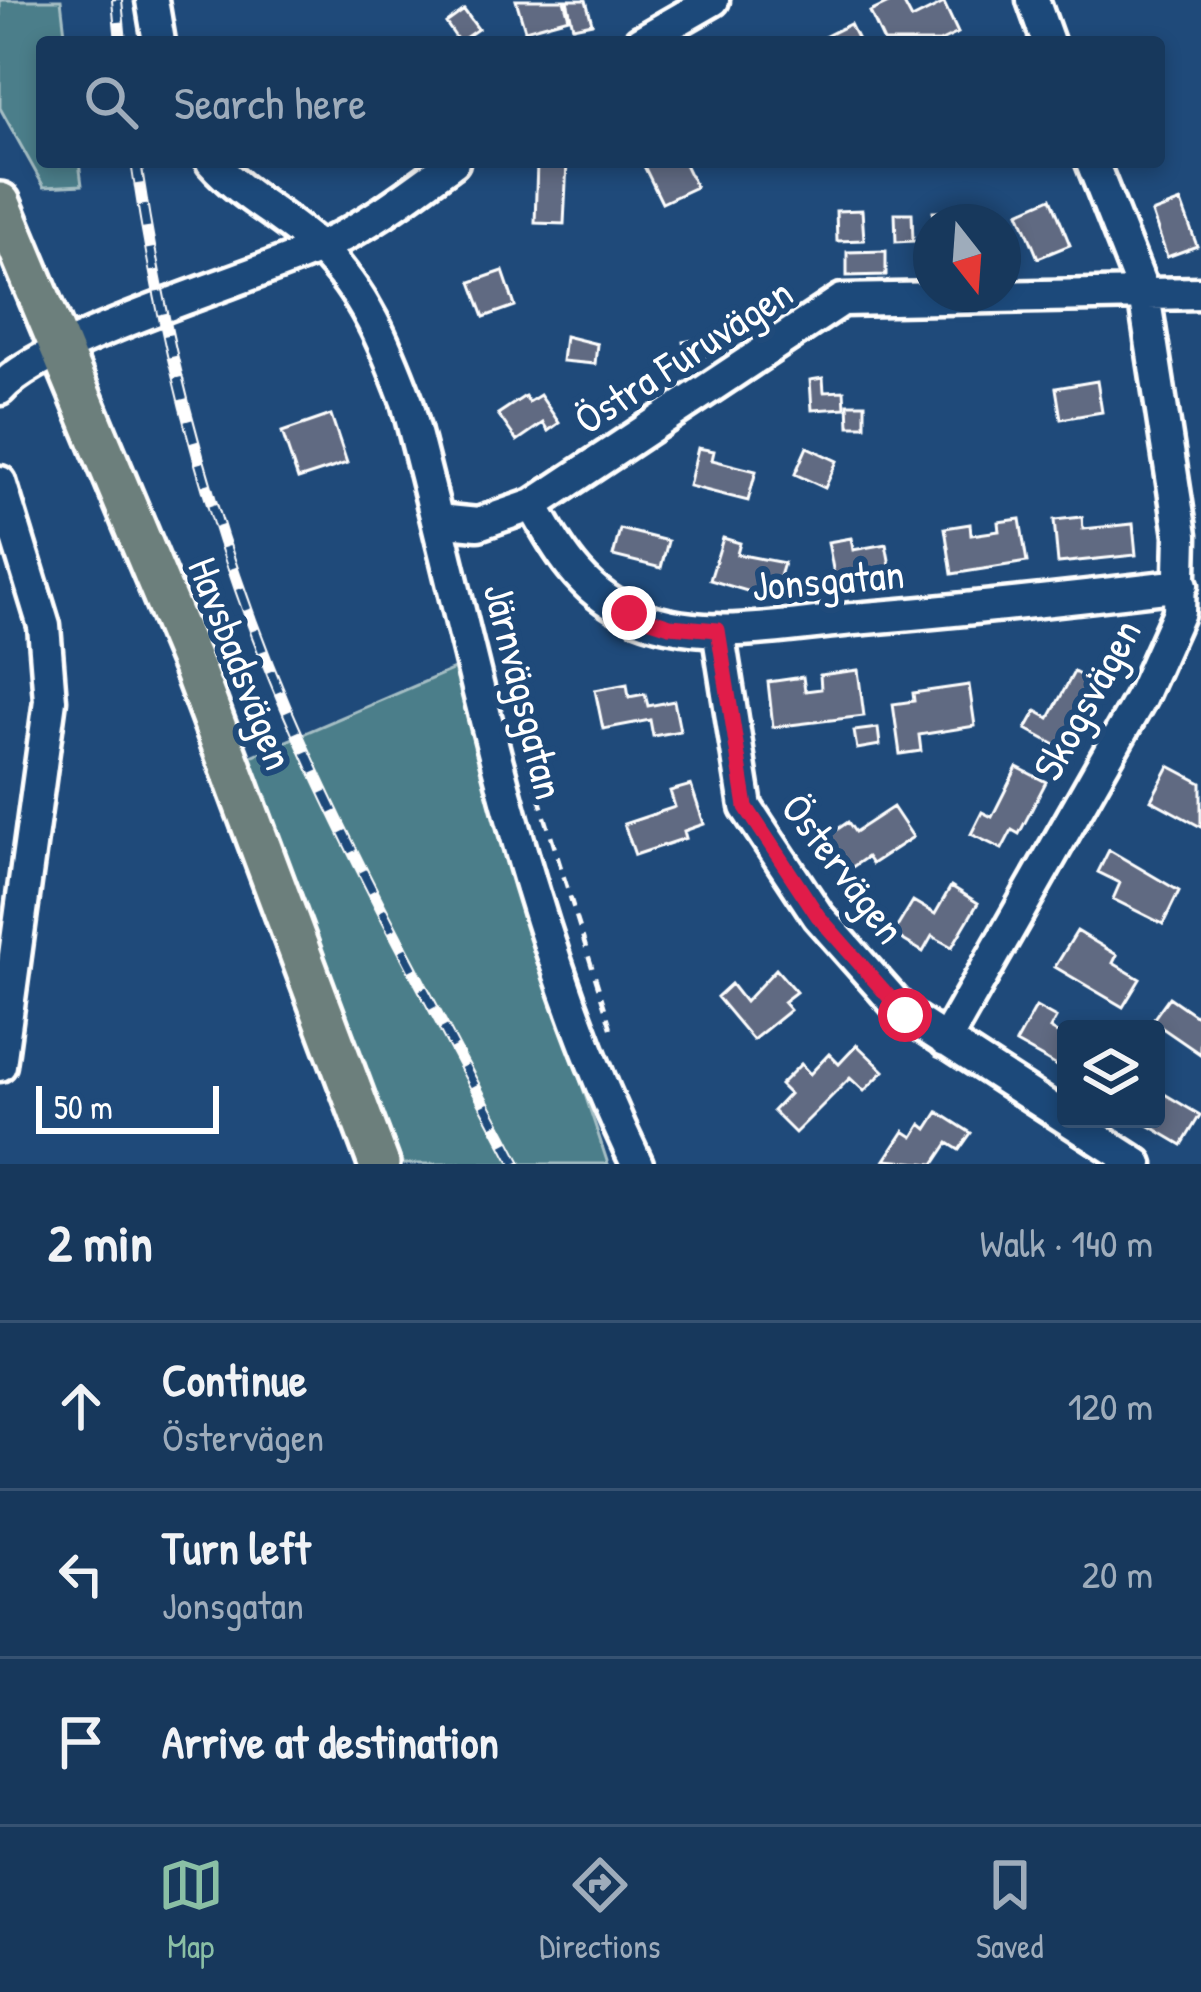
<!DOCTYPE html>
<html lang="en">
<head>
<meta charset="utf-8">
<style>
	body { margin:0; font-family:"Patrick Hand",sans-serif; background:#203f62; color:#f1f3f6 }
	.controls { position:absolute; right:36px; bottom:36px; display:grid; overflow:hidden; border-radius:12px; box-shadow:0 6px 18px #0003 }
	.controls button { width:108px; height:108px; display:grid; place-items:center; padding:0; border:0; border-bottom:3px solid #365272; background:#17385c; color:#f1f3f6; font:60px sans-serif }
	.compass { position:absolute; left:913px; top:204px; width:108px; height:108px; border-radius:50%; background:#17385c; box-shadow:0 6px 18px #0003; rotate:163deg }
	.scale { position:absolute; left:36px; bottom:30px; width:183px; box-sizing:border-box; padding-left:12px; border:6px solid #fff; border-top:0; font-size:33px; line-height:42px; white-space:nowrap; color:#fff; -webkit-text-stroke:9px #1f4a7a; paint-order:stroke }
	.stop { position:absolute; width:36px; height:36px; margin:-27px; border:9px solid #e11d48; border-radius:50%; background:#fff }
	.stop.end { background:#e11d48; border-color:#fff; box-shadow:0 3px 12px #0008 }
	.list { margin:0; padding:0; list-style:none }
	h2 { display:flex; justify-content:space-between; align-items:center; height:156px; margin:0; padding:0 48px; font-size:51px }
	h2 small { font-size:39px; font-weight:400; color:#9eacbb }
	.list li { display:grid; grid-template-columns:78px 1fr auto; gap:36px; align-items:center; box-sizing:border-box; height:168px; padding:0 48px; border-top:3px solid #365272 }
	.list b { display:block; font-size:45px; white-space:nowrap }
	.list p { margin:0; font-size:39px; white-space:nowrap; color:#9eacbb }
	.list em { font-size:39px; font-style:normal; color:#9eacbb }
	.icon { flex:none; width:66px; height:66px; fill:none; stroke:currentColor; stroke-width:2; stroke-linecap:round; stroke-linejoin:round }
	.map { position:relative; flex:none; width:1201px; height:1164px; overflow:hidden }
	.search { position:absolute; background:#17385c; box-shadow:0 6px 18px #0003; left:36px; right:36px; top:36px; height:132px; display:flex; align-items:center; gap:30px; box-sizing:border-box; padding:0 42px; border-radius:12px; color:#9eacbb; font-size:45px }
	.sheet { height:660px; background:#17385c }
	nav { display:flex; justify-content:space-around; align-items:center; box-sizing:border-box; height:168px; border-top:3px solid #365272; background:#17385c; font-size:33px; color:#9eacbb }
	nav a { display:grid; justify-items:center; gap:6px }
	nav .on { color:#8abfa5 }
	.map>svg:first-child { display:block }
	.green { fill:#4b7e8a; stroke:#a5bec4; stroke-width:3 }
	.building { fill:#616b82; stroke:#fff; stroke-width:3 }
	.lines { fill:none; stroke-linecap:round; stroke-linejoin:round }
	.minor-casing { stroke:#fff; stroke-width:39 }
	.major-casing { stroke:#fff; stroke-width:48 }
	.path { stroke:#fff; stroke-width:4.5; stroke-dasharray:12 9; stroke-linecap:butt }
	.minor { stroke:#1f4a7a; stroke-width:30 }
	.major { stroke:#6c7f7c; stroke-width:39 }
	.rail-casing { stroke:#fff; stroke-width:12 }
	.rail { stroke:#1f4a7a; stroke-width:8; stroke-dasharray:22; stroke-linecap:butt }
	.route { stroke:#e11d48; stroke-width:15 }
	.labels { text-anchor:middle; dominant-baseline:central; stroke-width:12; stroke-linejoin:round; paint-order:stroke }
	.street-label { font-size:42px; fill:#fff; stroke:#1f4a7a }
</style>
</head>
<body>
<div class="map">
<svg width="1201" height="1164" viewBox="0 0 1201 1164">
	<rect width="100%" height="100%" fill="#1f4a7a"/>
	<filter id="ink" filterUnits="userSpaceOnUse"><feTurbulence type="fractalNoise" baseFrequency=".00833" numOctaves="2"/><feDisplacementMap in="SourceGraphic" scale="24" xChannelSelector="R" yChannelSelector="G"/><feConvolveMatrix kernelMatrix="1 2 1 2 8 2 1 2 1" color-interpolation-filters="sRGB"/></filter>
	<g filter="url(#ink)">
		<!-- green -->
		<path class="green" d="M 0,0 L 61,0 L 66,42 L 42,42 L 42,162 L 79,162 L 82,185 L 44,187 L 0,108 Z
			M 454,669 L 507,858 L 608,1164 L 400,1164 L 249,757 Z"/>
		<!-- building -->
		<path class="building" d="M 516,0 L 564,0 L 569,18 L 525,30 Z
			M 567,0 L 586,0 L 592,23 L 573,27 Z
			M 895,0 L 902,0 L 912,19 L 944,3 L 958,33 L 939,42 L 884,42 L 870,12 Z
			M 464,10 L 478,29 L 459,42 L 446,23 Z
			M 850,24 L 859,42 L 814,42 Z
			M 537,162 L 567,162 L 564,224 L 535,223 Z
			M 642,162 L 684,162 L 696,187 L 662,203 Z
			M 1051,198 L 1070,245 L 1038,258 L 1019,212 Z
			M 1181,202 L 1197,246 L 1167,257 L 1152,213 Z
			M 862,210 L 864,240 L 837,241 L 836,211 Z
			M 981,211 L 981,222 L 933,222 L 933,212 Z
			M 895,213 L 912,213 L 913,241 L 896,242 Z
			M 886,251 L 886,275 L 847,276 L 847,252 Z
			M 503,271 L 515,306 L 484,317 L 471,282 Z
			M 722,335 L 725,352 L 686,359 L 683,342 Z
			M 565,336 L 597,344 L 595,364 L 562,361 Z
			M 823,378 L 824,392 L 844,391 L 845,408 L 812,410 L 810,380 Z
			M 1097,381 L 1102,412 L 1061,419 L 1056,388 Z
			M 540,395 L 559,423 L 548,431 L 543,423 L 517,441 L 498,414 L 525,396 L 529,402 Z
			M 848,404 L 865,404 L 865,426 L 849,426 Z
			M 331,415 L 347,463 L 298,479 L 282,432 Z
			M 807,447 L 837,461 L 825,488 L 795,474 Z
			M 698,448 L 714,451 L 712,460 L 756,471 L 748,501 L 689,486 Z
			M 1082,517 L 1083,529 L 1133,524 L 1136,555 L 1058,563 L 1054,520 Z
			M 1020,519 L 1027,562 L 952,574 L 945,528 L 970,524 L 971,535 L 999,531 L 998,522 Z
			M 620,529 L 668,541 L 661,568 L 613,556 Z
			M 723,538 L 740,543 L 737,554 L 784,563 L 776,590 L 760,585 L 757,594 L 710,580 Z
			M 851,538 L 853,550 L 886,544 L 892,576 L 851,591 L 849,583 L 836,585 L 828,542 Z
			M 858,670 L 864,716 L 773,727 L 768,682 L 803,677 L 805,691 L 821,689 L 820,675 Z
			M 1074,672 L 1100,686 L 1074,734 L 1068,731 L 1059,747 L 1026,729 L 1036,711 L 1049,718 Z
			M 627,684 L 629,697 L 645,694 L 648,706 L 674,701 L 680,731 L 653,736 L 650,720 L 603,729 L 595,690 Z
			M 969,685 L 975,726 L 919,735 L 921,751 L 900,754 L 893,704 L 914,701 L 913,693 Z
			M 878,728 L 880,745 L 857,749 L 854,731 Z
			M 1169,766 L 1201,783 L 1201,827 L 1151,800 Z
			M 1017,767 L 1046,782 L 1019,834 L 1012,830 L 1002,849 L 971,834 L 982,812 L 992,817 Z
			M 691,785 L 704,824 L 684,831 L 686,838 L 635,855 L 624,824 L 675,807 L 670,791 Z
			M 893,807 L 913,837 L 872,864 L 867,857 L 848,870 L 826,837 L 848,822 L 855,832 Z
			M 1109,850 L 1179,891 L 1163,924 L 1113,899 L 1120,883 L 1098,872 Z
			M 951,886 L 978,903 L 952,947 L 932,936 L 923,952 L 893,934 L 913,901 L 935,914 Z
			M 1077,931 L 1117,955 L 1113,963 L 1140,979 L 1123,1007 L 1055,967 Z
			M 776,969 L 796,992 L 783,1002 L 790,1010 L 753,1040 L 717,997 L 731,984 L 745,1002 Z
			M 1169,997 L 1201,1019 L 1200,1054 L 1152,1021 Z
			M 1036,1007 L 1056,1018 L 1050,1029 L 1066,1038 L 1066,1071 L 1016,1043 Z
			M 857,1045 L 884,1071 L 864,1091 L 850,1078 L 795,1133 L 773,1111 L 789,1094 L 780,1085 L 801,1064 L 810,1074 L 829,1054 L 839,1064 Z
			M 1156,1089 L 1200,1115 L 1182,1145 L 1138,1119 L 1156,1119 Z
			M 938,1112 L 971,1133 L 959,1150 L 948,1143 L 934,1164 L 885,1160 L 904,1131 L 913,1137 L 921,1124 L 927,1129 Z"/>
		<g class="lines">
			<!-- minor casing -->
			<g class="minor-casing">
				<path id="minor" d="M 152,0 L 159,42
					M 1033,0 L 1048,42
					M 640,42 L 713,0
					M 212,162 C 243,197 287,217 321,250 C 364,292 386,346 407,402 C 475,658 521,925 637,1164
					M 0,389 C 42,340 250,279 321,247 C 369,225 411,193 453,162
					M 0,482 L 44,626 L 50,700 L 0,1065
					M 533,505 C 556,548 582,591 628,612 C 697,645 782,625 854,619 C 964,610 1073,598 1182,585
					M 438,520 L 478,524 L 533,505 L 842,300 L 1201,293
					M 718,630 L 746,807 L 818,916 L 905,1014 L 1137,1164
					M 945,1041 L 1141,697 L 1179,612 L 1181,535 L 1144,294 L 1092,162"/>
			</g>
			<!-- major casing -->
			<g class="major-casing">
				<path id="major" d="M 0,203 L 192,664 L 379,1164"/>
			</g>
			<!-- path -->
			<path class="path" d="M 526,756 L 612,1031"/>
			<!-- minor -->
			<use href="#minor" class="minor"/>
			<!-- major -->
			<use href="#major" class="major"/>
			<!-- rail casing -->
			<g class="rail-casing">
				<path id="rail" d="M 117,0 L 121,42
					M 136,162 C 165,362 220,564 304,749 C 368,891 444,1026 516,1164"/>
			</g>
			<!-- rail -->
			<use href="#rail" class="rail"/>
		</g>
	</g>
	<g class="lines" filter="url(#ink)">
		<!-- route -->
		<path class="route" d="M 629,613 L 670,626 L 718,630 L 746,807 L 818,916 L 905,1015"/>
	</g>
	<g class="labels">
		<!-- street labels -->
		<g class="street-label">
			<text transform="translate(683 355) rotate(-33)">Östra Furuvägen</text>
			<text transform="translate(828 579) rotate(-5)">Jonsgatan</text>
			<text transform="translate(242 663) rotate(69)">Havsbadsvägen</text>
			<text transform="translate(525 691) rotate(76)">Järnvägsgatan</text>
			<text transform="translate(1086 699) rotate(-61)">Skogsvägen</text>
			<text transform="translate(844 868) rotate(53)">Östervägen</text>
		</g>
	</g>
</svg>
<div class="controls">
<button><svg class="icon" aria-label="layers" viewBox="0 0 24 24"><path d="M12 4l9 5-9 5-9-5zM3 14l9 5 9-5"/></svg></button>
</div>
<svg class="compass" viewBox="-18 -18 36 36"><path d="M0-13l5 13h-10z" fill="#e53935"/><path d="M0 13l5-13h-10z" fill="#9eacbb"/></svg>
<div class="scale">50 m</div>
<div class="stop" style="left:905px;top:1015px"></div>
<div class="stop end" style="left:629px;top:613px"></div>
<div class="search"><svg class="icon" aria-label="search" viewBox="0 0 24 24"><circle cx="10" cy="10" r="6"/><path d="M15 15l6 6"/></svg>Search here</div>
</div>
<section class="sheet">
<h2>2 min<small>Walk · 140 m</small></h2>
<ul class="list">
<li><svg class="icon" aria-label="ahead" viewBox="0 0 24 24"><path d="M12 20V5M6 11l6-6 6 6"/></svg><div><b>Continue</b><p>Östervägen</p></div><em>120 m</em></li>
<li><svg class="icon" aria-label="left" viewBox="0 0 24 24"><path d="M17 20v-9H6M10 6l-5 5 5 5"/></svg><div><b>Turn left</b><p>Jonsgatan</p></div><em>20 m</em></li>
<li><svg class="icon" aria-label="arrive" viewBox="0 0 24 24"><path d="M6 21V4h12l-3 4 3 4H6"/></svg><div><b>Arrive at destination</b></div></li>
</ul>
</section>
<nav>
<a class="on"><svg class="icon" aria-label="map" viewBox="0 0 24 24"><path d="M3 6l6-2 6 2 6-2v14l-6 2-6-2-6 2zM9 4v14M15 6v14"/></svg>Map</a>
<a><svg class="icon" aria-label="directions" viewBox="0 0 24 24"><path d="M12 3l9 9-9 9-9-9zM9 14v-3h6M13 9l2 2-2 2"/></svg>Directions</a>
<a><svg class="icon" aria-label="saved" viewBox="0 0 24 24"><path d="M7 4h10v16l-5-4-5 4z"/></svg>Saved</a>
</nav>
</body>
</html>
